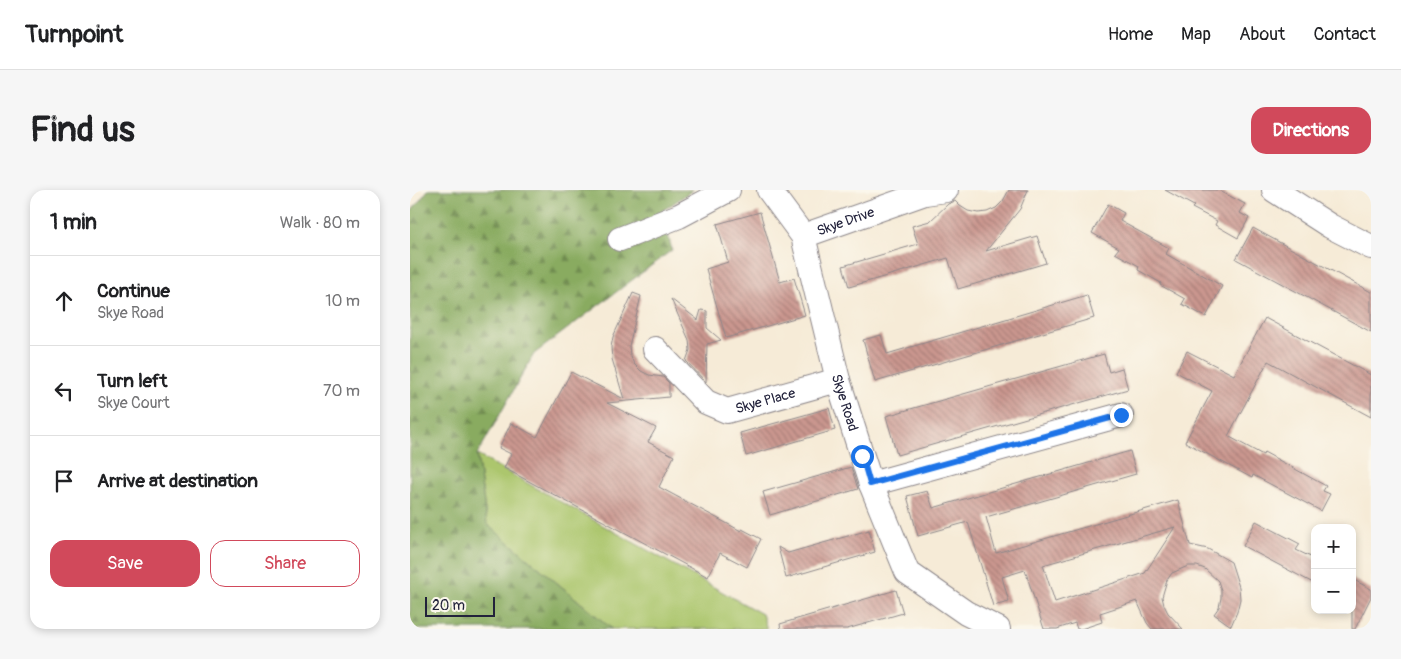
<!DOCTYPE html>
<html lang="en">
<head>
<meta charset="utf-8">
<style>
	body { margin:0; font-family:Pangolin,sans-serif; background:#f6f6f6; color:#202124 }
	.controls { position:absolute; right:15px; bottom:15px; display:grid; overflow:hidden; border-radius:10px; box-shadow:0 2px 8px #0003 }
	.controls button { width:45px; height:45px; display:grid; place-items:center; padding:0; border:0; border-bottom:1px solid #e0e0e0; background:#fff; color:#202124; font:25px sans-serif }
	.scale { position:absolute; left:15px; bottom:12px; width:70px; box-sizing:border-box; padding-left:5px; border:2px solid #22223b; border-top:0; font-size:14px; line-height:18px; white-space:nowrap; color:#22223b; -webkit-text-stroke:4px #fbf7ec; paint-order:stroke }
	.stop { position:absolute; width:15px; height:15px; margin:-11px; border:4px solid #1a73e8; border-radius:50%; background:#fff }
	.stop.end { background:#1a73e8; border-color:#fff; box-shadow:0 1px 5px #0008 }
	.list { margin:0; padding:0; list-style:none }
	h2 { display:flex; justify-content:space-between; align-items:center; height:65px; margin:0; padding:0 20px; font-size:21px }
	h2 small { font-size:16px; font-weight:400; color:#757577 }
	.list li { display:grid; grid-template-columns:32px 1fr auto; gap:15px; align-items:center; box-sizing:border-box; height:90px; padding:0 20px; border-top:1px solid #e0e0e0 }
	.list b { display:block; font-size:19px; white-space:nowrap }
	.list p { margin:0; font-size:16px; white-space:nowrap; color:#757577 }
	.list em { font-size:16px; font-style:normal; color:#757577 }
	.actions { display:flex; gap:10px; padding:15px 20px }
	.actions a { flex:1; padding:11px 0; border:1px solid #d1495b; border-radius:15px; text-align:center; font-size:18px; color:#d1495b }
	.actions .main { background:#d1495b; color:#fff }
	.icon { flex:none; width:28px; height:28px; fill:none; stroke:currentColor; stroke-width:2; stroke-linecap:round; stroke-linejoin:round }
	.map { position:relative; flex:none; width:961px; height:439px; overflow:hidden; border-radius:15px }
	header { display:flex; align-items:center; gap:30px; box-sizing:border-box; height:70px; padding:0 25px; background:#fff; border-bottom:1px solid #e0e0e0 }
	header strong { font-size:24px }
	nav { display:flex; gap:28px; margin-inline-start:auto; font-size:18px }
	.intro { display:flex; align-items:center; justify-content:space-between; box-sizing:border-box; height:120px; padding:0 30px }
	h1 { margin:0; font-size:35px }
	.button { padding:12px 22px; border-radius:15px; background:#d1495b; color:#fff; font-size:18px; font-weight:700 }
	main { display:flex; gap:30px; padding:0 30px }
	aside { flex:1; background:#fff; border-radius:15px; box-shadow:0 2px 8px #0003 }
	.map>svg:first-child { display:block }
	.green { fill:#acc66d; stroke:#677454 }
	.forest { fill:url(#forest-firs); stroke:#56664e }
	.building { fill:url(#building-back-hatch); fill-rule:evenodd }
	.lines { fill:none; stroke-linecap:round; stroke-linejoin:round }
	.minor-casing { stroke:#8c8689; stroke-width:26 }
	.minor { stroke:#fff; stroke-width:24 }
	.route { stroke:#1a73e8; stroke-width:6 }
	.labels { text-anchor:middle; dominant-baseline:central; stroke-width:5; stroke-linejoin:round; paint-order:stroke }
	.street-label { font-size:14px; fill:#22223b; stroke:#fbf7ec }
</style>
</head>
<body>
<header>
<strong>Turnpoint</strong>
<nav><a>Home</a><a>Map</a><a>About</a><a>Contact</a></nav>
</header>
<div class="intro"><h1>Find us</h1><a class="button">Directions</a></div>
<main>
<aside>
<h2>1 min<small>Walk · 80 m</small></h2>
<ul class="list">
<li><svg class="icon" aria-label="ahead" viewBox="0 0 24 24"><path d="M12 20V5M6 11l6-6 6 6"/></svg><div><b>Continue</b><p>Skye Road</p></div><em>10 m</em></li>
<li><svg class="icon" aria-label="left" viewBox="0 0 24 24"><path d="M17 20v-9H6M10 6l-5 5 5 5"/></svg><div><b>Turn left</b><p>Skye Court</p></div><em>70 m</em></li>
<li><svg class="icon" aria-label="arrive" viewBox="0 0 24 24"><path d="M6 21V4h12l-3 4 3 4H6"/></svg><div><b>Arrive at destination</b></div></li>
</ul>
<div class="actions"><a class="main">Save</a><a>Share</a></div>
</aside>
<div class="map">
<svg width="961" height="439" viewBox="0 0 961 439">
	<defs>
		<pattern id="forest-firs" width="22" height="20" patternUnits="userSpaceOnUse" patternTransform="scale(1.25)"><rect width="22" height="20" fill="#89ab60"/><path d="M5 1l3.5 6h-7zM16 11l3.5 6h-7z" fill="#708b50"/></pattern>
		<pattern id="building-back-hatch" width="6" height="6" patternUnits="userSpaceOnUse" patternTransform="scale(1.25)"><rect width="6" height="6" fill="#cb978f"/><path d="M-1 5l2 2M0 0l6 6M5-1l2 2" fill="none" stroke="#a47b76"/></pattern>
	</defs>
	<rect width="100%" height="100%" fill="#fbf7ec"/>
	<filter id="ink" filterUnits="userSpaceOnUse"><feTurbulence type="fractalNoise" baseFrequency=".02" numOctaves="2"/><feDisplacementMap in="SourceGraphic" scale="10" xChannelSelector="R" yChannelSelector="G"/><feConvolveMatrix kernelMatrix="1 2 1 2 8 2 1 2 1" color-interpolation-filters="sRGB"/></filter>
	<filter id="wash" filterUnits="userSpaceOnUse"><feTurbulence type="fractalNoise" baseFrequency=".0096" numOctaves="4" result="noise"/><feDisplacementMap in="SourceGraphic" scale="20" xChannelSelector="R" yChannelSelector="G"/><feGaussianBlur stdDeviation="1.12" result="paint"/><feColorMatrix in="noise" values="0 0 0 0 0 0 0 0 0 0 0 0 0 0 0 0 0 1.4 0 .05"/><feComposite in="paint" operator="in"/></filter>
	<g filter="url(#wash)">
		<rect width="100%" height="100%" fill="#f6ebd7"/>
		<!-- green -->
		<path class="green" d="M 67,265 L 352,424 L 357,439 L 202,439 L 77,334 Z"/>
		<!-- forest -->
		<path class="forest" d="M 18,0 L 283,0 L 252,21 L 262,60 L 124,164 L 67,265 L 77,334 L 202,439 L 0,439 L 0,23 Z"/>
		<g id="blocks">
			<!-- building -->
			<path class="building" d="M 599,0 L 618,0 L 610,19 L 576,61 L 627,46 L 636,73 L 548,99 L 538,68 L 439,97 L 433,76 L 508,54 L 502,36 L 520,31 L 538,14 L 545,11 L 550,16 L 558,21 L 568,23 L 577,22 L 586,18 L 593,11 Z
				M 755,0 L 808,0 L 835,14 L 830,23 L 839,28 L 828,48 L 805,35 L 807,31 L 782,18 L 784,16 Z
				M 698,14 L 714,23 L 710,31 L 759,58 L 756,64 L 812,96 L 796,127 L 772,114 L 775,109 L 750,95 L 751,93 L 728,80 L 729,76 L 705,63 L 709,58 L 682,43 Z
				M 350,22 L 370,92 L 384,88 L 395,125 L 316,148 L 296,79 L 318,72 L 307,34 Z
				M 843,38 L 961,102 L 961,142 L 826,69 Z
				M 223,103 L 231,106 L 219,156 L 220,165 L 224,174 L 231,181 L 239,185 L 253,187 L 259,193 L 259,207 L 197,213 L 246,238 L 238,252 L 264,266 L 249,297 L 331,341 L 332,339 L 351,349 L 337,377 L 310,363 L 298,387 L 94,278 L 101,264 L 89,258 L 101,233 L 127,247 L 161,182 L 214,209 L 202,169 L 201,157 L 203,147 Z
				M 677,105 L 684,128 L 465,192 L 453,150 L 471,145 L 477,164 Z
				M 261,109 L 288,130 L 291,120 L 297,121 L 297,138 L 311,150 L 297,154 L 296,192 L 276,171 L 280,160 L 279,150 Z
				M 855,128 L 961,185 L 961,227 L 858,171 L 818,246 L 853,265 L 854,262 L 916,296 L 913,301 L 920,304 L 911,321 L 843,285 L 842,288 L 775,252 L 802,201 L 766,182 L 777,161 L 824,185 Z
				M 694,164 L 699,182 L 712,178 L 718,199 L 487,265 L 476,226 Z
				M 419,218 L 425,240 L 336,266 L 330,243 Z
				M 720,261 L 726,284 L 576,327 L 586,363 L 768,310 L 780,355 L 798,359 L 821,372 L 829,397 L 830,409 L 827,422 L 821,436 L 804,424 L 809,417 L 811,408 L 811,400 L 808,391 L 795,379 L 787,376 L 778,376 L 762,383 L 757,390 L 752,407 L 754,415 L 758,423 L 773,439 L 742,439 L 737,433 L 727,411 L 690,423 L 692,432 L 671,439 L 667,439 L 665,433 L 647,439 L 634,439 L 615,380 L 592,387 L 599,412 L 583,416 L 558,332 L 508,346 L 497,306 L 517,301 L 523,318 ZM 765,337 L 735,383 L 645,412 L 633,375 Z
				M 441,277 L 448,299 L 360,325 L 353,302 Z
				M 846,331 L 890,354 L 886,360 L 905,369 L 905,394 L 833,356 Z
				M 459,340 L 465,362 L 376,388 L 368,357 L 378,363 Z
				M 942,389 L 961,399 L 961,407 L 945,439 L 942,439 Z
				M 486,400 L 493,423 L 437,439 L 371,439 L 370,434 Z"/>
		</g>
	</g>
	<g filter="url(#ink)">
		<use href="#blocks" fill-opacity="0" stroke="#8c8689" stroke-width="1"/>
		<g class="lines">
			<!-- minor casing -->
			<g class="minor-casing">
				<g id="minor">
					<path id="s1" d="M 359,0 L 393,46 L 428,190 L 452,266 L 461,294 L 497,382 L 556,423 L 588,439"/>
					<path d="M 864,0 L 920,36 L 961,57"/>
					<path id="s2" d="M 393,46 L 515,3 L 536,0"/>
					<path d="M 210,49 L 269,26 L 318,0"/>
					<path id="s3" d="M 245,159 L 296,212 L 317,221 L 428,190"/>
					<path d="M 461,294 L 711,225"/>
				</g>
			</g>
			<!-- minor -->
			<use href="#minor" class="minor"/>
		</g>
	</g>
	<g class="lines" filter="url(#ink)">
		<!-- route -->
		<path class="route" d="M 452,266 L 460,294 L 711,225"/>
	</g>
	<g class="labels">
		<!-- street labels -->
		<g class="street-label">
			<text stroke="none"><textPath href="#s2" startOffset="45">Skye Drive</textPath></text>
			<text stroke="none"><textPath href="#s3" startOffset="136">Skye Place</textPath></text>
			<text stroke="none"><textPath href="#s1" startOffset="229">Skye Road</textPath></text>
		</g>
	</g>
</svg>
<div class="controls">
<button>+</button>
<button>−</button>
</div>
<div class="scale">20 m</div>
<div class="stop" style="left:452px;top:266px"></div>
<div class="stop end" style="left:711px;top:225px"></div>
</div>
</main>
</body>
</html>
